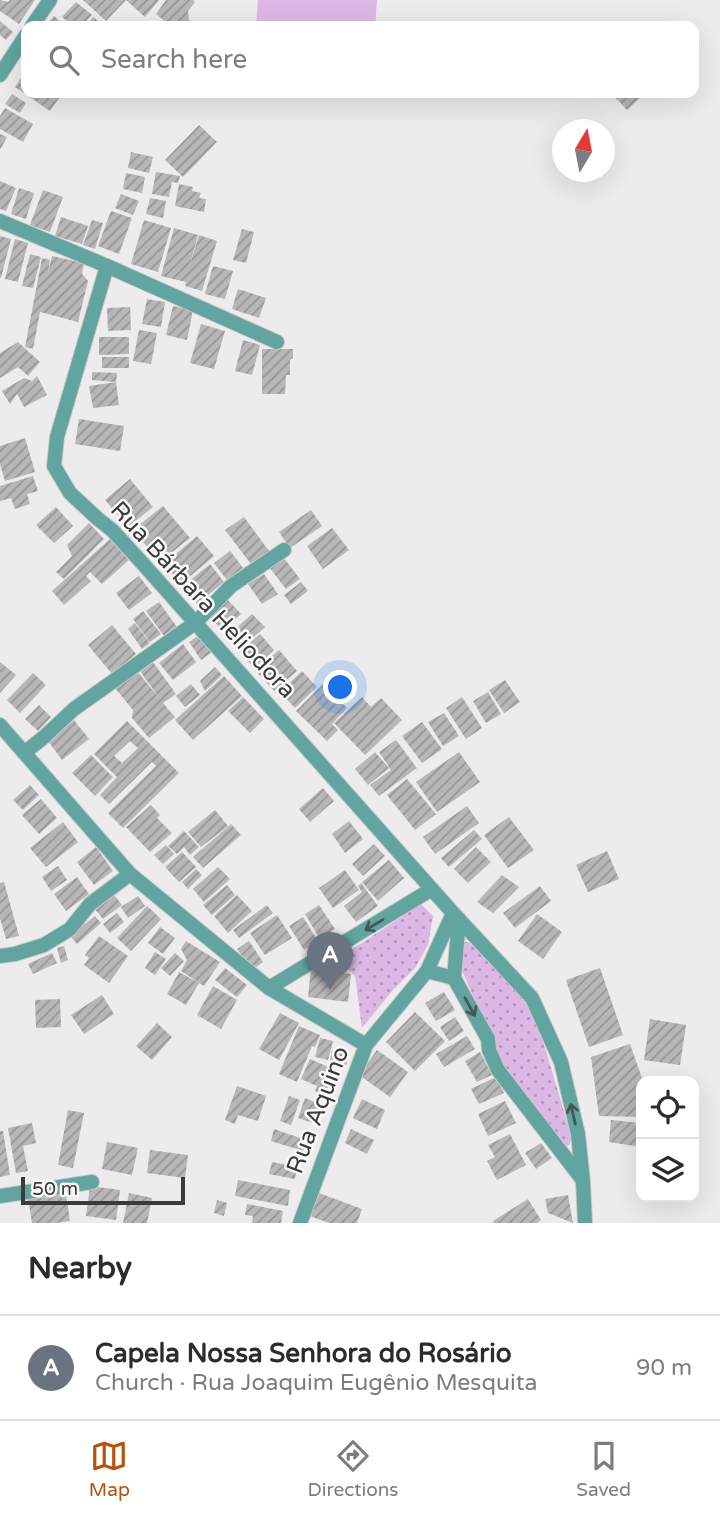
<!DOCTYPE html>
<html lang="en">
<head>
<meta charset="utf-8">
<style>
	body { margin:0; font-family:"Varela Round",sans-serif; background:#f7f7f7; color:#2b2b33 }
	.controls { position:absolute; right:21px; bottom:21px; display:grid; overflow:hidden; border-radius:14px; box-shadow:0 7px 28px #0002 }
	.controls button { width:63px; height:63px; display:grid; place-items:center; padding:0; border:0; border-bottom:2px solid #e1e1e2; background:#fff; color:#2b2b33; font:35px sans-serif }
	.compass { position:absolute; left:552px; top:119px; width:63px; height:63px; border-radius:50%; background:#fff; box-shadow:0 7px 28px #0002; rotate:10deg }
	.scale { position:absolute; left:21px; bottom:18px; width:164px; box-sizing:border-box; padding-left:7px; border:4px solid #3c3b3c; border-top:0; font-size:19px; line-height:24px; white-space:nowrap; color:#3c3b3c; -webkit-text-stroke:5px #fbf8fc; paint-order:stroke }
	.you { position:absolute; left:341px; top:688px; width:24px; height:24px; margin:-18px; border:5px solid #fff; border-radius:50%; background:#1a73e8; box-shadow:0 0 0 10px #1a73e833 }
	.badge { display:grid; place-items:center; width:46px; height:46px; border-radius:50%; background:#b45309; color:#fff; font-size:23px; font-weight:700 }
	.pin { position:absolute; translate:-50% -58px; filter:drop-shadow(0 2px 4px #0008) }
	.pin::after { content:''; position:absolute; top:37px; width:24px; height:21px; background:inherit; clip-path:polygon(0 0,100% 0,50% 100%) }
	.list { margin:0; padding:0; list-style:none }
	h2 { display:flex; justify-content:space-between; align-items:center; height:91px; margin:0; padding:0 28px; font-size:30px }
	h2 small { font-size:23px; font-weight:400; color:#7c7c81 }
	.list li { display:grid; grid-template-columns:46px 1fr auto; gap:21px; align-items:center; box-sizing:border-box; height:105px; padding:0 28px; border-top:2px solid #e1e1e2 }
	.list b { display:block; font-size:26px; white-space:nowrap }
	.list p { margin:0; font-size:23px; white-space:nowrap; color:#7c7c81 }
	.list em { font-size:23px; font-style:normal; color:#7c7c81 }
	.icon { flex:none; width:38px; height:38px; fill:none; stroke:currentColor; stroke-width:2; stroke-linecap:round; stroke-linejoin:round }
	.map { position:relative; flex:none; width:720px; height:1223px; overflow:hidden }
	.search { position:absolute; background:#fff; box-shadow:0 7px 28px #0002; left:21px; right:21px; top:21px; height:77px; display:flex; align-items:center; gap:18px; box-sizing:border-box; padding:0 24px; border-radius:14px; color:#7c7c81; font-size:26px }
	.sheet { height:196px; background:#fff }
	nav { display:flex; justify-content:space-around; align-items:center; box-sizing:border-box; height:98px; border-top:2px solid #e1e1e2; background:#fff; font-size:19px; color:#7c7c81 }
	nav a { display:grid; justify-items:center; gap:4px }
	nav .on { color:#b45309 }
	.map>svg:first-child { display:block }
	.park { fill:url(#park-dots) }
	.pitch { fill:#ddb8e5 }
	.building { fill:url(#building-hatch); fill-rule:evenodd }
	.lines { fill:none; stroke-linecap:round; stroke-linejoin:round }
	.minor-casing { stroke:#cac8ca; stroke-width:16 }
	.minor { stroke:#62a49f; stroke-width:14 }
	.oneway { stroke:#465555 }
	.labels { text-anchor:middle; dominant-baseline:central; stroke-width:5; stroke-linejoin:round; paint-order:stroke }
	.street-label { font-size:24px; fill:#3c3b3c; stroke:#fbf8fc }
</style>
</head>
<body>
<div class="map">
<svg width="720" height="1223" viewBox="0 0 720 1223">
	<defs>
		<pattern id="park-dots" width="8" height="8" patternUnits="userSpaceOnUse" patternTransform="scale(1.75)"><rect width="8" height="8" fill="#ddb8e5"/><path d="M2 2h.1M6 6h.1" fill="none" stroke="#b497bb" stroke-width="1.8" stroke-linecap="round"/></pattern>
		<pattern id="building-hatch" width="6" height="6" patternUnits="userSpaceOnUse" patternTransform="scale(1.75)"><rect width="6" height="6" fill="#b9b6b9"/><path d="M-1 1l2-2M0 6l6-6M5 7l2-2" fill="none" stroke="#989598"/></pattern>
	</defs>
	<rect width="100%" height="100%" fill="#eeebee"/>
	<!-- park -->
	<path class="park" d="M 421,904 L 433,916 L 428,945 L 415,968 L 393,990 L 362,1028 L 355,976 L 342,963 L 351,950 Z
		M 458,942 L 468,942 L 495,964 L 514,984 L 529,1005 L 539,1027 L 572,1139 L 569,1145 L 563,1149 L 509,1077 L 460,966 Z"/>
	<!-- pitch -->
	<path class="pitch" d="M 258,0 L 377,0 L 375,26 L 256,26 Z"/>
	<!-- building -->
	<path class="building" d="M 0,0 L 8,2 L 10,0 L 35,0 L 19,24 L 0,11 Z
		M 83,0 L 159,0 L 145,17 L 126,0 L 106,21 Z
		M 166,0 L 193,0 L 195,2 L 188,11 L 190,26 L 171,26 L 156,14 Z
		M 76,2 L 92,15 L 82,26 L 73,26 L 62,17 Z
		M 54,16 L 66,26 L 45,26 Z
		M 93,17 L 105,26 L 86,26 Z
		M 0,21 L 13,32 L 6,40 L 0,35 Z
		M 26,70 L 26,93 L 62,94 L 50,111 L 15,87 Z
		M 611,93 L 645,93 L 627,110 Z
		M 12,94 L 26,103 L 20,113 L 5,104 Z
		M 5,108 L 33,124 L 23,142 L 0,129 L 0,116 Z
		M 199,125 L 217,142 L 183,177 L 165,160 Z
		M 0,134 L 7,137 L 0,150 Z
		M 131,152 L 153,157 L 149,173 L 128,168 Z
		M 156,172 L 180,176 L 178,183 L 172,182 L 169,197 L 152,194 Z
		M 126,173 L 145,177 L 142,193 L 123,189 Z
		M 0,181 L 16,188 L 6,211 L 0,209 Z
		M 179,184 L 193,187 L 192,191 L 201,193 L 199,198 L 206,199 L 204,212 L 175,206 Z
		M 19,188 L 34,193 L 26,219 L 11,214 Z
		M 43,190 L 63,197 L 50,232 L 30,225 Z
		M 121,194 L 139,201 L 133,215 L 115,208 Z
		M 150,198 L 166,201 L 163,218 L 146,214 Z
		M 111,211 L 132,218 L 119,254 L 98,246 Z
		M 61,217 L 88,226 L 82,244 L 55,236 Z
		M 92,220 L 103,223 L 95,249 L 83,245 Z
		M 144,220 L 171,228 L 158,272 L 131,264 Z
		M 174,228 L 198,235 L 189,268 L 199,235 L 217,241 L 202,291 L 185,286 L 186,282 L 161,276 Z
		M 242,229 L 254,232 L 246,263 L 233,260 Z
		M 0,236 L 11,239 L 1,278 L 0,277 Z
		M 15,239 L 28,243 L 18,282 L 5,279 Z
		M 30,254 L 41,257 L 33,288 L 22,286 Z
		M 52,256 L 84,263 L 82,274 L 88,281 L 78,322 L 40,312 L 33,349 L 25,347 L 42,258 L 50,260 L 48,273 Z
		M 213,266 L 233,271 L 225,299 L 205,294 Z
		M 238,289 L 266,298 L 259,318 L 232,309 Z
		M 147,299 L 165,302 L 161,327 L 142,324 Z
		M 173,306 L 193,310 L 187,340 L 166,335 Z
		M 130,307 L 131,330 L 108,331 L 107,308 Z
		M 201,324 L 225,331 L 214,369 L 190,363 Z
		M 139,330 L 157,333 L 151,364 L 133,361 Z
		M 99,337 L 129,337 L 129,354 L 99,355 Z
		M 243,340 L 260,345 L 252,375 L 235,371 Z
		M 18,342 L 40,362 L 28,376 L 18,367 L 0,378 L 0,353 Z
		M 262,349 L 293,349 L 293,358 L 290,360 L 290,375 L 286,375 L 285,394 L 262,394 Z
		M 102,357 L 129,357 L 129,368 L 102,368 Z
		M 92,372 L 117,373 L 116,382 L 92,380 Z
		M 37,376 L 47,395 L 24,407 L 17,394 L 10,404 L 2,391 L 24,378 L 32,381 Z
		M 116,382 L 119,405 L 93,408 L 89,386 Z
		M 79,419 L 124,426 L 120,451 L 75,444 Z
		M 25,438 L 35,472 L 5,481 L 0,464 L 0,446 Z
		M 33,476 L 38,491 L 27,494 L 30,504 L 15,509 L 11,498 L 0,501 L 0,486 Z
		M 130,479 L 153,507 L 128,527 L 105,500 Z
		M 163,506 L 190,538 L 160,562 L 133,530 Z
		M 56,507 L 73,526 L 54,543 L 36,525 Z
		M 311,510 L 322,526 L 290,548 L 279,532 Z
		M 244,517 L 269,551 L 251,564 L 225,530 Z
		M 89,523 L 104,539 L 64,579 L 56,572 L 72,556 L 67,545 Z
		M 332,528 L 349,550 L 323,569 L 307,546 Z
		M 197,536 L 214,556 L 181,584 L 164,564 Z
		M 110,539 L 129,560 L 102,584 L 90,572 L 86,576 L 91,581 L 64,605 L 52,591 Z
		M 230,551 L 243,568 L 227,580 L 214,563 Z
		M 283,557 L 300,579 L 286,589 L 269,567 Z
		M 210,564 L 224,582 L 197,604 L 183,586 Z
		M 264,574 L 278,594 L 262,604 L 248,584 Z
		M 139,576 L 152,593 L 129,610 L 116,593 Z
		M 301,582 L 308,591 L 291,604 L 284,595 Z
		M 228,600 L 241,614 L 223,631 L 210,617 Z
		M 159,602 L 177,627 L 164,636 L 146,611 Z
		M 143,611 L 161,634 L 150,642 L 133,619 Z
		M 252,614 L 265,627 L 238,651 L 226,637 Z
		M 135,623 L 150,643 L 142,649 L 128,629 Z
		M 112,625 L 136,654 L 112,674 L 88,645 Z
		M 260,634 L 274,650 L 254,668 L 240,652 Z
		M 199,635 L 211,653 L 201,660 L 189,642 Z
		M 183,644 L 196,662 L 173,680 L 159,663 Z
		M 279,650 L 297,671 L 274,691 L 255,670 Z
		M 0,662 L 16,675 L 0,693 Z
		M 153,662 L 176,694 L 163,703 L 175,717 L 149,738 L 132,718 L 133,710 L 115,688 L 137,671 L 160,699 L 140,671 Z
		M 215,667 L 222,675 L 205,691 L 200,681 Z
		M 302,671 L 317,687 L 295,708 L 280,692 Z
		M 33,673 L 46,685 L 20,713 L 7,700 Z
		M 224,676 L 242,696 L 193,740 L 175,720 Z
		M 505,680 L 520,702 L 504,713 L 489,690 Z
		M 191,684 L 200,695 L 185,707 L 176,696 Z
		M 323,684 L 347,708 L 328,728 L 332,724 L 338,730 L 327,741 L 296,711 Z
		M 488,692 L 501,714 L 486,723 L 473,701 Z
		M 243,697 L 264,719 L 250,733 L 228,711 Z
		M 362,697 L 371,707 L 381,698 L 402,720 L 365,755 L 334,723 Z
		M 462,697 L 482,728 L 466,739 L 446,708 Z
		M 39,705 L 51,717 L 38,731 L 25,719 Z
		M 444,713 L 459,736 L 443,746 L 428,722 Z
		M 74,720 L 89,739 L 62,760 L 48,741 Z
		M 127,721 L 179,773 L 123,828 L 108,813 L 156,766 L 152,762 L 109,804 L 100,795 L 117,777 L 94,754 ZM 130,741 L 138,748 L 122,763 L 114,756 Z
		M 422,722 L 442,749 L 422,763 L 402,736 Z
		M 396,740 L 417,768 L 379,796 L 370,785 L 391,770 L 379,752 Z
		M 375,752 L 389,768 L 368,785 L 355,769 Z
		M 459,752 L 480,782 L 437,812 L 416,782 Z
		M 91,755 L 113,777 L 95,796 L 72,773 Z
		M 407,779 L 436,814 L 415,830 L 387,795 Z
		M 30,785 L 39,795 L 23,810 L 13,800 Z
		M 323,788 L 334,801 L 310,822 L 299,809 Z
		M 41,799 L 57,818 L 39,834 L 22,815 Z
		M 151,805 L 160,815 L 157,818 L 172,833 L 150,852 L 126,827 Z
		M 467,806 L 479,823 L 435,854 L 423,837 Z
		M 215,810 L 228,826 L 201,847 L 188,832 Z
		M 509,817 L 534,850 L 508,868 L 484,835 Z
		M 349,821 L 363,839 L 345,853 L 332,834 Z
		M 63,822 L 78,842 L 46,867 L 30,848 Z
		M 231,824 L 241,835 L 203,868 L 193,857 Z
		M 474,830 L 482,839 L 449,867 L 441,858 Z
		M 184,831 L 199,847 L 190,855 L 184,847 L 177,854 L 168,846 Z
		M 374,844 L 385,856 L 363,876 L 352,864 Z
		M 166,845 L 174,854 L 163,864 L 154,855 Z
		M 96,847 L 113,871 L 94,885 L 77,862 Z
		M 476,847 L 491,862 L 468,883 L 454,869 Z
		M 607,851 L 619,879 L 588,892 L 576,865 Z
		M 182,852 L 196,867 L 179,882 L 165,867 Z
		M 389,860 L 404,878 L 378,901 L 362,882 Z
		M 58,866 L 67,880 L 51,891 L 42,877 Z
		M 218,867 L 230,879 L 204,902 L 193,889 Z
		M 196,869 L 202,875 L 188,889 L 182,882 Z
		M 345,870 L 359,890 L 333,908 L 319,888 Z
		M 502,875 L 519,887 L 493,913 L 477,902 Z
		M 77,877 L 89,894 L 66,911 L 54,894 Z
		M 4,882 L 19,936 L 6,939 L 0,918 L 0,883 Z
		M 361,883 L 378,906 L 356,922 L 344,906 L 362,892 L 358,886 Z
		M 227,885 L 235,895 L 212,915 L 203,905 Z
		M 540,886 L 551,901 L 515,928 L 503,913 Z
		M 112,892 L 122,905 L 103,919 L 93,907 Z
		M 237,895 L 252,911 L 228,933 L 214,916 Z
		M 138,896 L 145,906 L 128,918 L 121,907 Z
		M 267,905 L 273,913 L 239,938 L 233,930 Z
		M 319,905 L 335,929 L 320,939 L 305,914 Z
		M 147,906 L 161,919 L 131,951 L 117,938 Z
		M 117,913 L 124,922 L 110,933 L 103,924 Z
		M 537,914 L 562,932 L 543,959 L 518,941 Z
		M 277,915 L 292,938 L 265,955 L 250,933 Z
		M 95,916 L 101,923 L 77,944 L 70,936 Z
		M 303,917 L 318,941 L 304,950 L 289,926 Z
		M 160,927 L 175,938 L 163,954 L 148,943 Z
		M 99,936 L 128,956 L 109,983 L 84,965 L 89,958 L 85,955 Z
		M 186,941 L 220,962 L 204,986 L 181,971 L 187,960 L 181,949 Z
		M 249,941 L 263,962 L 252,970 L 237,949 Z
		M 64,946 L 68,960 L 61,963 L 57,948 Z
		M 155,952 L 166,959 L 155,975 L 145,968 Z
		M 52,953 L 57,963 L 33,974 L 28,964 Z
		M 175,953 L 184,961 L 170,976 L 161,968 Z
		M 225,968 L 247,985 L 237,997 L 215,980 Z
		M 600,968 L 623,1035 L 589,1047 L 566,980 Z
		M 311,969 L 351,974 L 348,1002 L 308,997 Z
		M 179,972 L 199,983 L 186,1005 L 167,994 Z
		M 213,986 L 237,1000 L 221,1029 L 197,1015 Z
		M 444,992 L 455,1010 L 436,1021 L 425,1003 Z
		M 102,995 L 114,1014 L 84,1034 L 71,1015 Z
		M 60,999 L 61,1027 L 36,1028 L 35,1000 Z
		M 415,1012 L 445,1041 L 415,1071 L 386,1042 Z
		M 280,1013 L 299,1023 L 279,1060 L 259,1049 Z
		M 455,1017 L 464,1031 L 449,1041 L 440,1027 Z
		M 650,1019 L 686,1025 L 680,1065 L 644,1060 Z
		M 157,1023 L 172,1037 L 152,1060 L 136,1046 Z
		M 299,1026 L 320,1035 L 315,1047 L 312,1046 L 297,1082 L 279,1074 Z
		M 467,1036 L 475,1049 L 444,1067 L 436,1054 Z
		M 320,1038 L 333,1041 L 328,1060 L 315,1057 Z
		M 630,1044 L 643,1081 L 641,1081 L 641,1117 L 599,1116 L 591,1057 Z
		M 332,1050 L 349,1053 L 346,1065 L 330,1061 Z
		M 377,1050 L 408,1072 L 390,1097 L 359,1075 Z
		M 480,1052 L 492,1075 L 477,1082 L 465,1061 Z
		M 310,1059 L 335,1070 L 325,1095 L 315,1091 L 317,1086 L 301,1079 Z
		M 496,1077 L 504,1093 L 479,1104 L 471,1089 Z
		M 237,1086 L 266,1096 L 258,1121 L 238,1115 L 235,1124 L 225,1120 Z
		M 289,1096 L 300,1100 L 291,1125 L 280,1121 Z
		M 305,1098 L 320,1104 L 313,1123 L 298,1118 Z
		M 362,1099 L 385,1110 L 377,1129 L 353,1118 Z
		M 505,1101 L 516,1123 L 488,1136 L 478,1114 Z
		M 68,1110 L 84,1113 L 73,1168 L 58,1165 Z
		M 611,1120 L 641,1123 L 641,1147 L 609,1142 Z
		M 32,1123 L 36,1143 L 23,1146 L 28,1171 L 16,1173 L 8,1128 Z
		M 274,1129 L 306,1140 L 303,1151 L 271,1141 Z
		M 351,1129 L 374,1140 L 367,1154 L 345,1143 Z
		M 0,1131 L 3,1131 L 10,1175 L 0,1177 Z
		M 510,1134 L 526,1165 L 497,1180 L 487,1161 L 495,1157 L 488,1145 Z
		M 107,1142 L 138,1148 L 132,1175 L 102,1169 Z
		M 541,1143 L 552,1158 L 536,1169 L 525,1153 Z
		M 150,1150 L 188,1155 L 185,1178 L 147,1173 Z
		M 272,1162 L 297,1167 L 295,1179 L 269,1174 Z
		M 238,1180 L 290,1190 L 288,1206 L 235,1196 Z
		M 90,1186 L 120,1190 L 116,1220 L 86,1216 Z
		M 66,1193 L 70,1221 L 56,1223 L 32,1223 L 28,1198 Z
		M 129,1193 L 152,1198 L 147,1223 L 123,1223 Z
		M 319,1193 L 362,1209 L 357,1223 L 329,1223 L 310,1216 Z
		M 568,1195 L 573,1223 L 548,1213 L 545,1199 Z
		M 528,1199 L 541,1220 L 537,1223 L 494,1223 L 493,1221 Z
		M 217,1200 L 227,1203 L 224,1216 L 214,1213 Z
		M 247,1204 L 283,1211 L 281,1223 L 252,1223 L 253,1216 L 245,1215 Z"/>
	<g class="lines">
		<!-- minor casing -->
		<g class="minor-casing">
			<path id="minor" d="M 32,26 L 50,0
				M 0,75 L 26,35
				M 0,221 L 107,266 L 277,342
				M 107,266 L 57,437 L 54,466 L 70,493 L 98,519 L 112,530 L 144,565 L 453,913 L 532,998 L 561,1062 L 578,1134 L 583,1181 L 585,1223
				M 0,725 L 130,874 L 269,988 L 366,1045
				M 24,753 L 44,737 L 74,709 L 195,623 L 231,586 L 284,550
				M 459,919 L 454,978 L 488,1039 L 489,1050 L 498,1070 L 582,1179
				M 0,956 L 15,954 L 44,945 L 70,929 L 90,904 L 130,874
				M 427,971 L 454,978
				M 269,988 L 432,889
				M 0,1196 L 92,1182
				M 300,1223 L 366,1045 L 427,971 L 453,913"/>
		</g>
		<!-- minor -->
		<use href="#minor" class="minor"/>
	</g>
	<!-- one-way arrows -->
	<defs><path id="oneway-shaft" d="M-6 0H5M1.5-3L5.5 0L1.5 3" fill="none" stroke-width="1.6" stroke-linecap="round" stroke-linejoin="round" transform="scale(1.75)"/></defs>
	<g class="oneway">
		<use href="#oneway-shaft" transform="translate(374 925) rotate(149)"/>
		<use href="#oneway-shaft" transform="translate(470 1007) rotate(61)"/>
		<use href="#oneway-shaft" transform="translate(573 1114) rotate(-103)"/>
	</g>
	<g class="labels">
		<!-- street labels -->
		<g class="street-label">
			<text transform="translate(203 600) rotate(47)">Rua Bárbara Heliodora</text>
			<text transform="translate(318 1110) rotate(-69)">Rua Aquino</text>
		</g>
	</g>
</svg>
<div class="controls">
<button><svg class="icon" aria-label="locate" viewBox="0 0 24 24"><circle cx="12" cy="12" r="6"/><path d="M12 2v4M12 18v4M2 12h4M18 12h4"/></svg></button>
<button><svg class="icon" aria-label="layers" viewBox="0 0 24 24"><path d="M12 4l9 5-9 5-9-5zM3 14l9 5 9-5"/></svg></button>
</div>
<svg class="compass" viewBox="-18 -18 36 36"><path d="M0-13l5 13h-10z" fill="#e53935"/><path d="M0 13l5-13h-10z" fill="#7c7c81"/></svg>
<div class="scale">50 m</div>
<div class="you"></div>
<div class="pin badge" style="left:330px;top:990px;background:#6b7280">A</div>
<div class="search"><svg class="icon" aria-label="search" viewBox="0 0 24 24"><circle cx="10" cy="10" r="6"/><path d="M15 15l6 6"/></svg>Search here</div>
</div>
<section class="sheet">
<h2>Nearby<small></small></h2>
<ul class="list">
<li><span class="badge" style="background:#6b7280">A</span><div><b>Capela Nossa Senhora do Rosário</b><p>Church · Rua Joaquim Eugênio Mesquita</p></div><em>90 m</em></li>
</ul>
</section>
<nav>
<a class="on"><svg class="icon" aria-label="map" viewBox="0 0 24 24"><path d="M3 6l6-2 6 2 6-2v14l-6 2-6-2-6 2zM9 4v14M15 6v14"/></svg>Map</a>
<a><svg class="icon" aria-label="directions" viewBox="0 0 24 24"><path d="M12 3l9 9-9 9-9-9zM9 14v-3h6M13 9l2 2-2 2"/></svg>Directions</a>
<a><svg class="icon" aria-label="saved" viewBox="0 0 24 24"><path d="M7 4h10v16l-5-4-5 4z"/></svg>Saved</a>
</nav>
</body>
</html>
